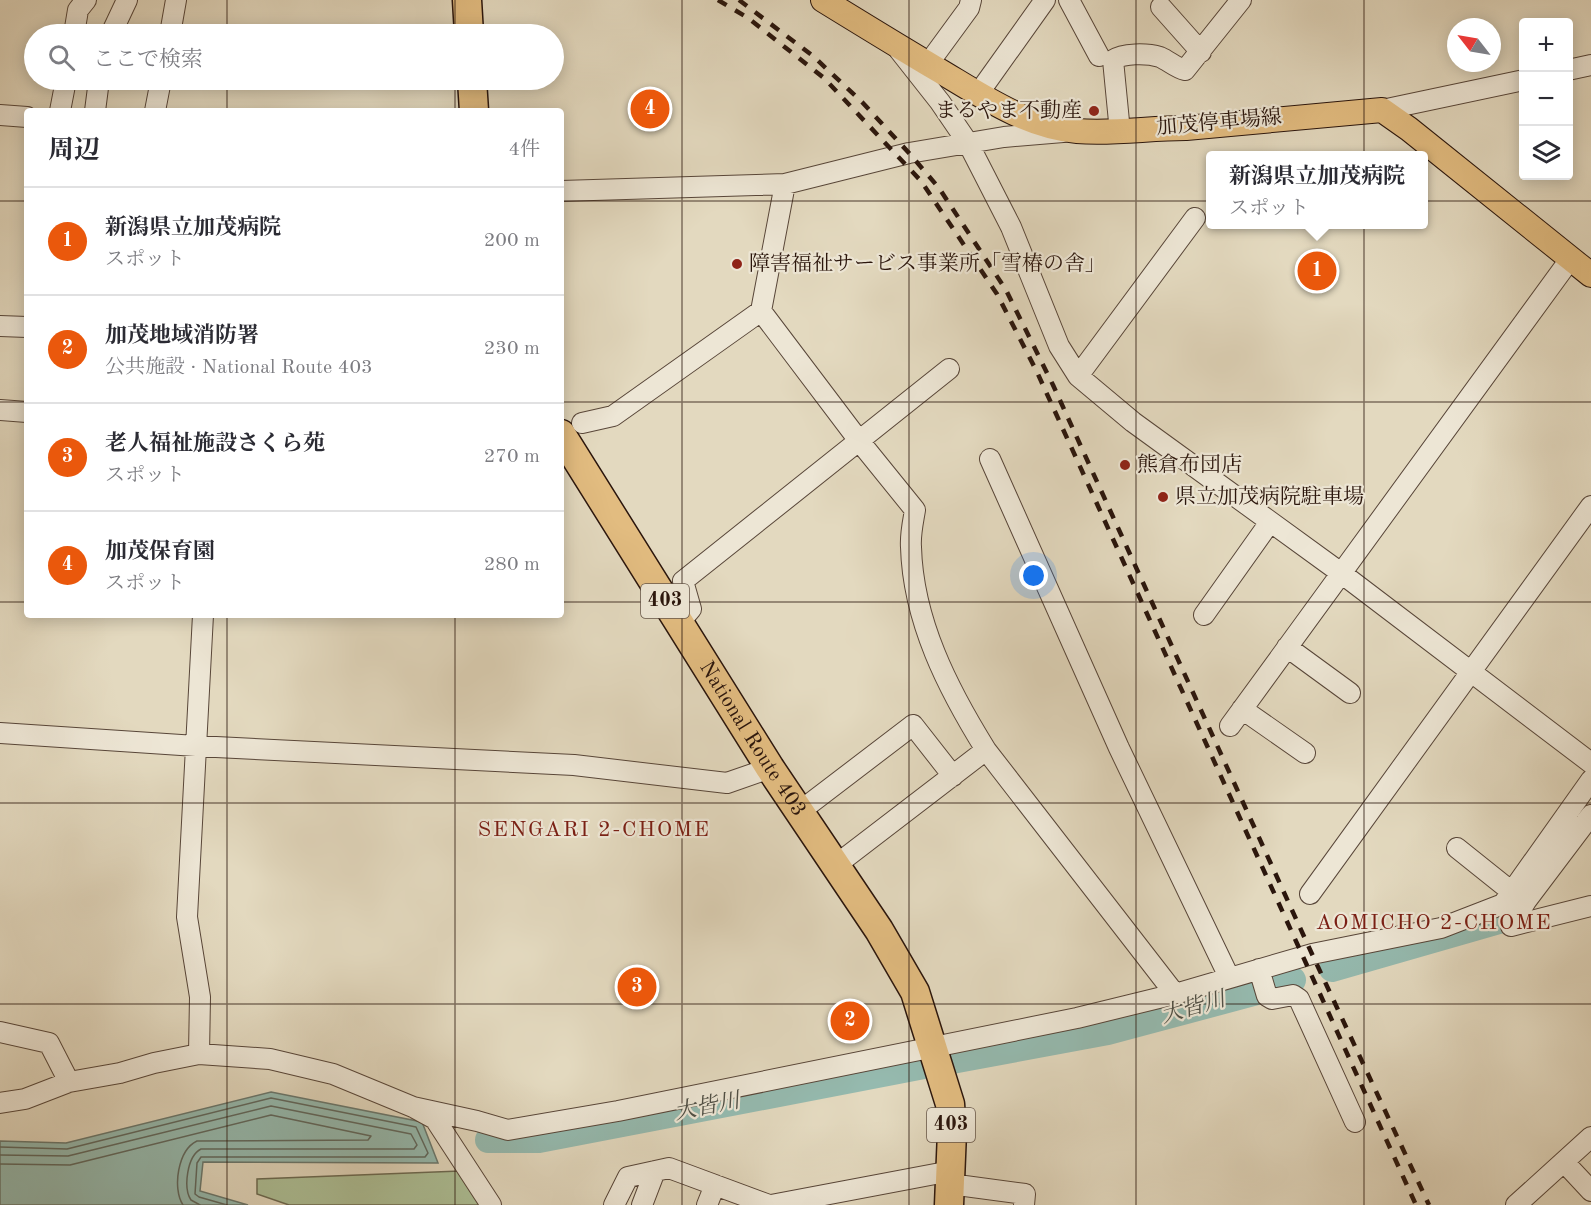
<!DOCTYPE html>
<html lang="ja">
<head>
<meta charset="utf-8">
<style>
	body { margin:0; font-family:"Old Standard TT","Noto Serif JP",serif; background:#f2f2f3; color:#2b2b33 }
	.controls { position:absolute; right:18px; top:18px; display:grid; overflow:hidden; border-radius:6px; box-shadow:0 3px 15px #0003 }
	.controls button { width:54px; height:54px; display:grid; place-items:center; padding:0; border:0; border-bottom:2px solid #e1e1e2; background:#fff; color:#2b2b33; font:30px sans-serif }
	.compass { position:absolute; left:1447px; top:18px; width:54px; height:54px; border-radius:50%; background:#fff; box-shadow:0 3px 15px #0003; rotate:301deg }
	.you { position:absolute; left:1034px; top:576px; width:21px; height:21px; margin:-15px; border:4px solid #fff; border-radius:50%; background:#1a73e8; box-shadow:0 0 0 9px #1a73e833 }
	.badge { display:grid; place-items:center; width:39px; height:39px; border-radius:50%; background:#ea580c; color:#fff; font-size:20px; font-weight:700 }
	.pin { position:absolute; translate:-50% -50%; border:3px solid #fff; box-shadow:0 2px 6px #0006 }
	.popup { position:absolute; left:1206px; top:151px; width:222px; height:78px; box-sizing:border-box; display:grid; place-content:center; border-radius:6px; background:#fff; filter:drop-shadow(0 2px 4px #0005); font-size:20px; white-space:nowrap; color:#7c7c81 }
	.popup b { font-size:22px; color:#2b2b33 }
	.popup::after { content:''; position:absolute; left:50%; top:100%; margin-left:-12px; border:12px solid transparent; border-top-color:#fff }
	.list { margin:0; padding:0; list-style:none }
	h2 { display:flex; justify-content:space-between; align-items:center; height:78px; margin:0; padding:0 24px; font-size:26px }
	h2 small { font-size:20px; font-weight:400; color:#7c7c81 }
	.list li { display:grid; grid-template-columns:39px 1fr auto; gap:18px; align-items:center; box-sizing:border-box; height:108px; padding:0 24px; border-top:2px solid #e1e1e2 }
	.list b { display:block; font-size:22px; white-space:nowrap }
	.list p { margin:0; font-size:20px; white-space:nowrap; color:#7c7c81 }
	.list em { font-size:20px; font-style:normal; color:#7c7c81 }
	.icon { flex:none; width:33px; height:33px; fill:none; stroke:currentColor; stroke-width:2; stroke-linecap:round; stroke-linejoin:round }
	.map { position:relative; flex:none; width:1591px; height:1205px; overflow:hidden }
	.search { position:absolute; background:#fff; box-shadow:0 3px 15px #0003; left:24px; top:24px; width:540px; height:66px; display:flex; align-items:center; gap:15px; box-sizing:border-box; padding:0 21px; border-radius:33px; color:#7c7c81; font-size:22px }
	.panel { position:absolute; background:#fff; box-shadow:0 3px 15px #0003; left:24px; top:108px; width:540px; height:510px; border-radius:6px }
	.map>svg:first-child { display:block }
	.green { fill:#adc097; stroke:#6c6a52; stroke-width:1.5 }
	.water { fill:#95baaf; stroke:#6a786e; stroke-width:1.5 }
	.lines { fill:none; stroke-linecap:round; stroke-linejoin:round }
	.shore { stroke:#60685e; stroke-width:1.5 }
	.river { stroke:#95baaf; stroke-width:26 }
	.minor-casing { stroke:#584639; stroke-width:22 }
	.major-casing { stroke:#2a150c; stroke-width:26 }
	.highway-casing { stroke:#2a150c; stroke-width:31 }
	.minor { stroke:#ede6d5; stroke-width:20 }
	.major { stroke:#e2bc80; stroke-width:24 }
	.highway { stroke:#e2bc80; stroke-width:28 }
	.rail { stroke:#2a150c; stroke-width:4.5; stroke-dasharray:10 10; stroke-linecap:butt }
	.grid { fill:none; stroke:#2a150c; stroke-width:1.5; stroke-opacity:0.55 }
	.poi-dot { fill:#8f2418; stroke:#ede6d5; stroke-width:2 }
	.labels { text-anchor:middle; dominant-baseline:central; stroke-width:4.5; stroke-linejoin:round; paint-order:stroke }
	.shield { fill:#ede6d5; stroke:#645448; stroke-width:1.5 }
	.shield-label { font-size:20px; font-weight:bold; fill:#2a150c }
	.poi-label { font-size:21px; fill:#2a150c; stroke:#ede6d5; text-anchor:start }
	.street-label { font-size:21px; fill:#2a150c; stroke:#ede6d5 }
	.neighbourhood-label { font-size:22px; letter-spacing:1.5px; fill:#7a1f14; stroke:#ede6d5 }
	.water-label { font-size:22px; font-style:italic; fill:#4f4f45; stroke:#ede6d5 }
</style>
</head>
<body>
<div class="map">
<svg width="1591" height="1205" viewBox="0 0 1591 1205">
	<rect width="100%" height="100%" fill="#e3d9bf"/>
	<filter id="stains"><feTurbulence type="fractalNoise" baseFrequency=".00333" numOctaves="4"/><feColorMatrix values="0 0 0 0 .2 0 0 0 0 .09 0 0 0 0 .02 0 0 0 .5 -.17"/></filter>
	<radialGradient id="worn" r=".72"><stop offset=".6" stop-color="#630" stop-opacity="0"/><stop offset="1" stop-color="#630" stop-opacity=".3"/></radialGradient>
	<!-- green -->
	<path class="green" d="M 460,1171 L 481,1205 L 289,1205 L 257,1194 L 257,1179 Z"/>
	<!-- water -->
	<path class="water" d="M 271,1092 L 422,1122 L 438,1163 L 203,1162 L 200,1191 L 248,1205 L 0,1205 L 0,1141 L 66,1143 Z"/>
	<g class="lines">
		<!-- shore -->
		<path class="shore" d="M 0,1147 L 67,1149 L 271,1098 L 416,1127 L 428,1153 L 425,1157 L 201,1157 L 197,1163 L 195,1194 L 199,1197 L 227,1205
			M 0,1155 L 68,1156 L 271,1106 L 411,1134 L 417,1145 L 414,1149 L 201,1149 C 187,1156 183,1188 191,1200 L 200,1205
			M 0,1164 L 70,1165 L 271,1115 L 371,1136 L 368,1140 L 197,1141 C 178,1150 172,1188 183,1205"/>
		<!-- river -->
		<path class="river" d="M 1332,969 L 1499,921 L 1511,909
			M 952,1061 L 1108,1032 L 1261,991 L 1293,980
			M 488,1140 L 539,1140 L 924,1066"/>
		<!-- minor casing -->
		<g class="minor-casing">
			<path id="minor" d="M 1069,0 L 1099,56
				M 1161,7 L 1201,52
				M 74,34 L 78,10 L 86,0
				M 111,34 L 127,0
				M 170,34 L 176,0
				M 899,50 L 940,102 L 968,143 L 1011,227 L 1059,346 L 1078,376 L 1133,422 L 1341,573 L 1591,763
				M 928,64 L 969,8 L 971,0
				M 1568,70 L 1591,65
				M 978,94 L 1045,0
				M 1382,110 L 1524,80
				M 60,111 L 66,80
				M 95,111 L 99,80
				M 155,111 L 161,80
				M 0,115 L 27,117
				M 1120,132 L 1113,60 C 1123,53 1147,53 1160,57 C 1169,61 1176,68 1185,70 L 1241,0
				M 561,191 L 785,184 L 909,153 L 1004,137 L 1063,132
				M 761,311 L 860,442 L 915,510 C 913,522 910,535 911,547 C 913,621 948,689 986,750 L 1175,994
				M 0,326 L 27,327
				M 1078,376 L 1195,218
				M 0,410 L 27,412
				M 582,423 L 613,416 L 761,311 L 785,184
				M 990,459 L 1119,748 L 1229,977
				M 1204,615 L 1270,522
				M 679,623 L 691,609 L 683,581 L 949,369
				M 1287,647 L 1350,693
				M 1242,709 L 1305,753
				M 1230,726 L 1571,258
				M 0,733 L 196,746 L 574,765 L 727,783 L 770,768
				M 799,812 L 913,725 L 953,776
				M 1457,848 L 1512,892
				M 836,865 L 986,750
				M 1310,894 L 1591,506
				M 1511,926 L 1526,901 L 1591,815
				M 1511,926 L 1591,906
				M 1259,969 L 1267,996 L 1272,999 L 1293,995 L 1299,999 L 1355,1122
				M 0,1032 L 49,1043 L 69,1082
				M 199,1054 L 200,997 L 187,917 L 203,615
				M 0,1103 L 25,1099 L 69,1082 L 120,1073 L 154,1063 L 199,1054 L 270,1059 L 333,1074 L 413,1107 L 435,1119 L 491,1205
				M 413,1107 L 477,1121 L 508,1130 L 618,1111 L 1077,1018 L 1175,994 L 1312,954 L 1441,928 L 1503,904 L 1591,780
				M 1564,1162 L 1591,1191
				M 950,1184 L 1025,1194 L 1024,1205
				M 614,1205 L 628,1177 L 669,1168 L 769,1205
				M 642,1205 L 655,1171
				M 707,1205 L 715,1185
				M 771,1205 L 951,1171
				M 1516,1205 L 1591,1137"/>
		</g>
		<!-- major casing -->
		<g class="major-casing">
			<path id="major" d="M 823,0 C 862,24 901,48 940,71 C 982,96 1027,127 1077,131 C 1113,134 1149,128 1186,128 L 1382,110 L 1409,129 L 1591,275"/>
		</g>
		<!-- highway casing -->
		<g class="highway-casing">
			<g id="highway">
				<path d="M 467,0 L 469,34"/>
				<path d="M 472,80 L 474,111"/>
				<path id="s1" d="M 561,434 L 770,768 L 879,930 L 915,992 L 950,1104 L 952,1132 L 949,1205"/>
			</g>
		</g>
		<!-- minor -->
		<use href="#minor" class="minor"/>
		<!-- major -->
		<use href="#major" class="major"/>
		<!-- highway -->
		<use href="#highway" class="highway"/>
		<!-- rail -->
		<path class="rail" d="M 718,0 L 748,18 L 824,78 L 921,181 L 997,294 L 1037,372 L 1416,1205
			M 739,0 L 813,56 L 862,102 L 909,153 L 939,188 L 1006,290 L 1053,385 L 1312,954 L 1429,1205"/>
	</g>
	<!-- grid -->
	<path class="grid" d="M 227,0 L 227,34M 455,0 L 455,34M 682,0 L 682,1205M 909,0 L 909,1205M 1136,0 L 1136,1205M 1364,0 L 1364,1205M 227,80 L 227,111M 455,80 L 455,111M 0,201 L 27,201M 561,201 L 1591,201M 0,402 L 27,402M 561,402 L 1591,402M 0,602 L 27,602M 561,602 L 1591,602M 227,615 L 227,1205M 455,615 L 455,1205M 0,803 L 1591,803M 0,1004 L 1591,1004"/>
	<!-- markers -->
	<g class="poi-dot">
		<circle cx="1094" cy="111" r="6"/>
		<circle cx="737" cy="264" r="6"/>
		<circle cx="1125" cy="465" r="6"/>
		<circle cx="1163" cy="497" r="6"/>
	</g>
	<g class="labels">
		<!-- shield labels -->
		<g class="shield">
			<rect x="641" y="584" width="48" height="34" rx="4.5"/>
			<rect x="927" y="1108" width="48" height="34" rx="4.5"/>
		</g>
		<g class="shield-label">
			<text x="665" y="601">403</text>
			<text x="951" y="1125">403</text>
		</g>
		<!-- poi labels -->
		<g class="poi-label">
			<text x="1082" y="111" text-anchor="end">まるやま不動産</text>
			<text x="749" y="264">障害福祉サービス事業所「雪椿の舎」</text>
			<text x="1137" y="465">熊倉布団店</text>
			<text x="1175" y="497">県立加茂病院駐車場</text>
		</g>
		<!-- street labels -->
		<g class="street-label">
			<text transform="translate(1219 123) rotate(-5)">加茂停車場線</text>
			<text stroke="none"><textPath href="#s1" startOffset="360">National Route 403</textPath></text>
		</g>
		<!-- neighbourhood labels -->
		<g class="neighbourhood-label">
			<text x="594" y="830">SENGARI 2-CHOME</text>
			<text x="1434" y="923">AOMICHO 2-CHOME</text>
		</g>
		<!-- water labels -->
		<g class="water-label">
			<text transform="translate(1193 1008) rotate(-16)">大皆川</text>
			<text transform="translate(707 1107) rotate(-11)">大皆川</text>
		</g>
	</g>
	<rect width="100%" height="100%" filter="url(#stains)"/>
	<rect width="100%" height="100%" fill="url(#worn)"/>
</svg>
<div class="controls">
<button>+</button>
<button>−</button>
<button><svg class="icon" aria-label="layers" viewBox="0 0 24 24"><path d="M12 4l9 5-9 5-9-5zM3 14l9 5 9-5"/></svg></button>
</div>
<svg class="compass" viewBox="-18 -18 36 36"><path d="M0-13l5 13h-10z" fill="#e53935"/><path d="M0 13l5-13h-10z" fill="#7c7c81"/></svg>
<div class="you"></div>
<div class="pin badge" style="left:1317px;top:271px">1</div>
<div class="popup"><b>新潟県立加茂病院</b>スポット</div>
<div class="pin badge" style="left:850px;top:1021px">2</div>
<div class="pin badge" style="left:637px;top:987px">3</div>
<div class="pin badge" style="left:650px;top:109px">4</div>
<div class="search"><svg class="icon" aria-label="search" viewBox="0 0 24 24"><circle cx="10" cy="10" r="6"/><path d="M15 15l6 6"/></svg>ここで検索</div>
<section class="panel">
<h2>周辺<small>4件</small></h2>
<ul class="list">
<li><span class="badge">1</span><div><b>新潟県立加茂病院</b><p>スポット</p></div><em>200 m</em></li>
<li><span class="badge">2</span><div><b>加茂地域消防署</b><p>公共施設 · National Route 403</p></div><em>230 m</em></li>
<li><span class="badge">3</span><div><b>老人福祉施設さくら苑</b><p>スポット</p></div><em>270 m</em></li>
<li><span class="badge">4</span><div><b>加茂保育園</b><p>スポット</p></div><em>280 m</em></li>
</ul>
</section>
</div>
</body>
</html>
